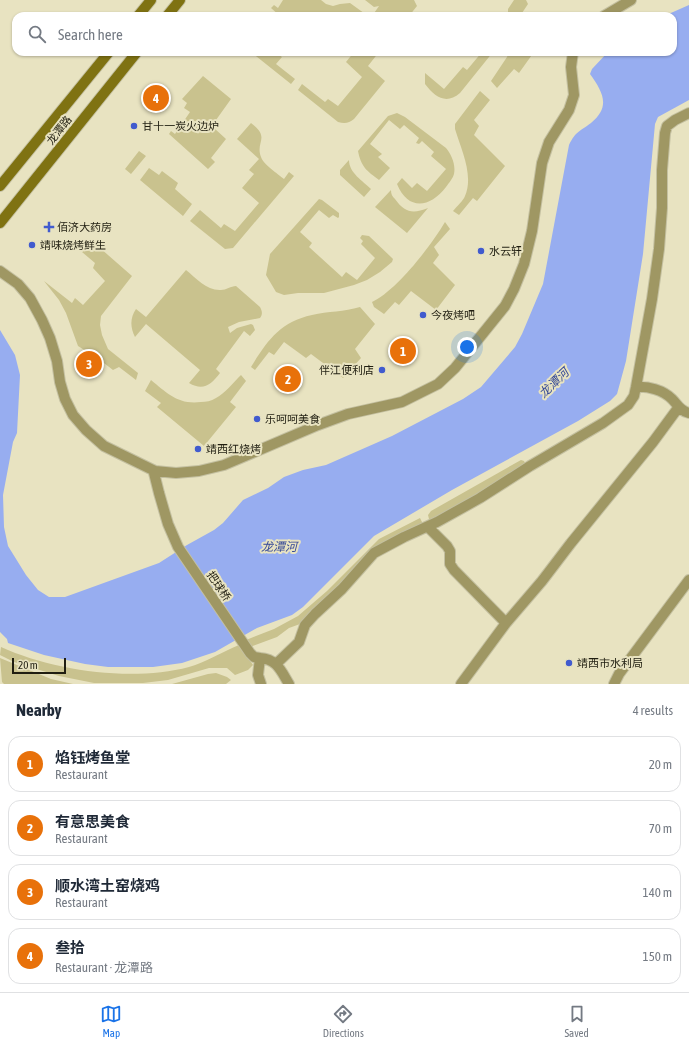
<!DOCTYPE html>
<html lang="en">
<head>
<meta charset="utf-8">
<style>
	body { margin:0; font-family:"Asap Condensed","Noto Sans SC",sans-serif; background:#f2f2f3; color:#1f2937 }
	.scale { position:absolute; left:12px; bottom:10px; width:54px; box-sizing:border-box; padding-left:4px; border:2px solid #201e11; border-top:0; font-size:11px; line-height:14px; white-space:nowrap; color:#201e11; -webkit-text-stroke:3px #e8e3c1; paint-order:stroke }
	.you { position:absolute; left:467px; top:347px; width:14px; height:14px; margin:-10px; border:3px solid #fff; border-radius:50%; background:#1a73e8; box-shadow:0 0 0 6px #1a73e833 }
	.badge { display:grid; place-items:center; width:26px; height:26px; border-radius:50%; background:#1a73e8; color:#fff; font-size:13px; font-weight:700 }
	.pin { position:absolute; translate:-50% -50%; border:2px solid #fff; box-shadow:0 1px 4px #0006 }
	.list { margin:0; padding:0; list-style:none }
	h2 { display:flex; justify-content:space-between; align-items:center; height:52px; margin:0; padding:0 16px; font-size:17px }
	h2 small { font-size:13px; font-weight:400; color:#747a83 }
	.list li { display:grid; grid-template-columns:26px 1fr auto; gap:12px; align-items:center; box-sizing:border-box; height:56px; margin:0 8px 8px; padding:0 8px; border:1px solid #e0e1e3; border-radius:12px }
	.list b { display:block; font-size:15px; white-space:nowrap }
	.list p { margin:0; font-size:13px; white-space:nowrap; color:#747a83 }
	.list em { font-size:13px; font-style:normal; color:#747a83 }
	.icon { flex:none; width:22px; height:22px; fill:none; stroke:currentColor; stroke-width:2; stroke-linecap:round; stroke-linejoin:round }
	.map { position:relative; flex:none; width:689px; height:684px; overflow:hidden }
	.search { position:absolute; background:#fff; box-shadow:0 1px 3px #0004; left:12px; right:12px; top:12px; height:44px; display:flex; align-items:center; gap:10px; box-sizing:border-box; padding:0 14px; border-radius:12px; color:#747a83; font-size:15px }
	.sheet { height:308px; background:#fff }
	nav { display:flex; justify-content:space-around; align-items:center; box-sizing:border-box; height:56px; border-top:1px solid #e0e1e3; background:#fff; font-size:11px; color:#747a83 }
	nav a { display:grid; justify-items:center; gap:2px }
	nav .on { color:#1a73e8 }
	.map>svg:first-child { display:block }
	.green { fill:#c9c28e }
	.water { fill:#97adf0 }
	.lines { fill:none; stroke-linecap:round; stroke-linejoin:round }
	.street-casing { stroke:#c4c0a1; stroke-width:12 }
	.secondary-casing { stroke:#c4c0a1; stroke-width:12 }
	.street { stroke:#9f9763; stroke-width:10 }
	.secondary { stroke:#7f7212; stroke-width:10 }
	.poi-dot { fill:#415bce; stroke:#e8e3c1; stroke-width:1.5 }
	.labels { text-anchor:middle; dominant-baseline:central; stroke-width:4; stroke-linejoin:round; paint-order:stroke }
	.poi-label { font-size:11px; fill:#201e11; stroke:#e8e3c1; text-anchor:start }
	.street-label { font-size:11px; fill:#201e11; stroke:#e8e3c1 }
	.water-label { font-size:12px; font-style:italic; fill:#354997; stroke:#e8e3c1 }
</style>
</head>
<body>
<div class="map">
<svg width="689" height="684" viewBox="0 0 689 684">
	<rect width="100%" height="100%" fill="#e8e3c1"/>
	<!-- green -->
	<path class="green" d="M 283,0 L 321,0 L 326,4 L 333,6 L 340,4 L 350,3 L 368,16 L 344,16 L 341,13 L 338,16 L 332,16 L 329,14 L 328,16 L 280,16 L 271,8 L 274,5 L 278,8 Z
		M 365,0 L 414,0 L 417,6 L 409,16 L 372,16 L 379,6 L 374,7 Z
		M 514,0 L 526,0 L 528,4 L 522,13 L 525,16 L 508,16 L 508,9 Z
		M 251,52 L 275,52 L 282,57 L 276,64 L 295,79 L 291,84 Z
		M 354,52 L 379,52 L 368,66 L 385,81 L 354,119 C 349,123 345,124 338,122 L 298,90 L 302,84 L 325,102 L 328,99 L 338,106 L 362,77 L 346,62 Z
		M 482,52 L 493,52 L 460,93 C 446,105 435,97 425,84 L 425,73 L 444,89 L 463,67 L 467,70 Z
		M 509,52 L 534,52 L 519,73 L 514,69 L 497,88 L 491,81 L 507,57 Z
		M 203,76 L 231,99 L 216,120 L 214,128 L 226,139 L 211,158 L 215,162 L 208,169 L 169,134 L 171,131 L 175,134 L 190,112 L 184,108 L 187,103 L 182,99 Z
		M 480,91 L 490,100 L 474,120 L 479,126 L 474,135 L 505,166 L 477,201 L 473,198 L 459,215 L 453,211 C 457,206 463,201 465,196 C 474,175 461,149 455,129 L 455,124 Z
		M 397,113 L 405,117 L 446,148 C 451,154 456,164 454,174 C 453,178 449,183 446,187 C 430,208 408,211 397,184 L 402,178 L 412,188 L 417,183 L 427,191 L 446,169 L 431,156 L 434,152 L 422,141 L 419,144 L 416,143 L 419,138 L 404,125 L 400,129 L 389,120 L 370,144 L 382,154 L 378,157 L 390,168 L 379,180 C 367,171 361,167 358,151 L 388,116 Z
		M 251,123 C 271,138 255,141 261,157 C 263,164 278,174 284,179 L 289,172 L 294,176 L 233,248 L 225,249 L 190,221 L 200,210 L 221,228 L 224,224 L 235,231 L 259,203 L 242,188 L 254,174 L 249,170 L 259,159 L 237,139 Z
		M 139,151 L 146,156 L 131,174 L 125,169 Z
		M 349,160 C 349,173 363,181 371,189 L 364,197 L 340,175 L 340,170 Z
		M 149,168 L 159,175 L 162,171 L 178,183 L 175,189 L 192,204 L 183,216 L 140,180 Z
		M 391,190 C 391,194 392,196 395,199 C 405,213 413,214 428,208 L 407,233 L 375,207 Z
		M 319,199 L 322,200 L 339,213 L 339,217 L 338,218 L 333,215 L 329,218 L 319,210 L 300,232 L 312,243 L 309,247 L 342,277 L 346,272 L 357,280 L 375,258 L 361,244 L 363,241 L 360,238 L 362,235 L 369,236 L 391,257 L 393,259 L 392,262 L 380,272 L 367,280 L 354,285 L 324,293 L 298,293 L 284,295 L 276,292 L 266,275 L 270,254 Z
		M 445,222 L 450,229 L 434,247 L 439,255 L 433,263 L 455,285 L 436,310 L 411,291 L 399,305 L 395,302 L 384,314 L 374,307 L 372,302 C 396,291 431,246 445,222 Z
		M 92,241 L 132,276 L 101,316 L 100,325 L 102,335 L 108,349 L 138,373 L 136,380 L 119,367 L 113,370 L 100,360 L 78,346 L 66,313 L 59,300 L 44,281 L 72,303 L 75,298 L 83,305 L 105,281 L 93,268 L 95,263 L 82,252 Z
		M 186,270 C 196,278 207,291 221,290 C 226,290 231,286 236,286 L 260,307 C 262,311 263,314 260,318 L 239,322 L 228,327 L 230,333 L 237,328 L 251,324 L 253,325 L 255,330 L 250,336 L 244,331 L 216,369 L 220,373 C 211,385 203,391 189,383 L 200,370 L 146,324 L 135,337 C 130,327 130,318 136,309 L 146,317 Z
		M 360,307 L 375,324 L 355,349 L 361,358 L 343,378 L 311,354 L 306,358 L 284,342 L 274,355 L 269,352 L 255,370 L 251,367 C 267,341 280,322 312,315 C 328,311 344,312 360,307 Z
		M 241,375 L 246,381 L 230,402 L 236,407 L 204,446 L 157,407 L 161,403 L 145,391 L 151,380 C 167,393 178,405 201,402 C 206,402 211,401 216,398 C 225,393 233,383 241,375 Z
		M 521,460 L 524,461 L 526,465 L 432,521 L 429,519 L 428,515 L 431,511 Z
		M 420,518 L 423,524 L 415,528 L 397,535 L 380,546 L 300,624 L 289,628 L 277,637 L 250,647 L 246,640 L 274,629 L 298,616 L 327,591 L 379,539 Z
		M 239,645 L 253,665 L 248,670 L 235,675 L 227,668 L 209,668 L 168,680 L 143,683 L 94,683 L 59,676 L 14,662 L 0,655 L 1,647 C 54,671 132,682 189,667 C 206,662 222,652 239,645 Z
		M 0,658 L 51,679 L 73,684 L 4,684 L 2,682 Z
		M 216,673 L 227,677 L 231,680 L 226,684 L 172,684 L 208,674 Z"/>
	<!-- water -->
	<path class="water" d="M 689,5 L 689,100 L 658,117 L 655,124 L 643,254 L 626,361 L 617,394 L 610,401 L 578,421 L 452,490 L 374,536 L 303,607 L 292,615 L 257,628 L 215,652 L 182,663 L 153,667 L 108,667 L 85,664 L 44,655 L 8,643 L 7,639 L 0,632 L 0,330 L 15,355 L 20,375 L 17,433 L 13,442 L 3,495 L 4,527 L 8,546 L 26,575 L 38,590 L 49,597 L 65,597 L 159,563 L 187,545 L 214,530 L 223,523 L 243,500 L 268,488 L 284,477 L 303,470 L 326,465 L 392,436 L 463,399 L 481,387 L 515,347 L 522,334 L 543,284 L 569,145 C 576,131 579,132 591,123 C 611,107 603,92 590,74 L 592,69 L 608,52 L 673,52 L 673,16 L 664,16 Z"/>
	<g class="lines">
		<!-- street casing -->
		<g class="street-casing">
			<path id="street" d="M 604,16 L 631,0
				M 0,271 L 18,284 L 30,298 L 42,320 L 50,338 L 57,361 L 60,382 L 65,399 L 73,415 L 86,430 L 104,446 L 155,471 L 176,473 L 199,471 L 224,465 L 318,425 L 348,414 L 402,402 L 438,384 L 455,368 L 505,306 L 514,289 L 524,264 L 532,231 L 542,163 L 549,142 L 569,110 L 574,95 L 571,67 L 573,52
				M 636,387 C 648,386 663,390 672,399 C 678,405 680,411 689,413
				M 155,471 L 154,473 L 159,493 L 168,524 L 178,547 L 250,653 L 254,657 L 260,658
				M 428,527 L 447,546 L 450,551 L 450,564 L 454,570 L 506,623
				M 276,664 L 299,642 L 305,625 L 315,614 L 342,589 L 374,553 L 404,537 L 437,522 L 480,498 L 530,466 L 603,423 L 628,405 L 634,396 L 636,387 L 652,299 L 659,249 L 662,208 L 662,170 L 665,133 L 667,126 L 675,120 L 689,113
				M 261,684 L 258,675 L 260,658 C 277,659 281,671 289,684
				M 461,684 L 506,623 L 542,581 L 571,543 L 653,442 L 678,408
				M 614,684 L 619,674 L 689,580"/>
		</g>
		<!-- secondary casing -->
		<g class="secondary-casing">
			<path id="secondary" d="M 138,16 L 151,0
				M 167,16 L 180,0
				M 0,186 L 109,52
				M 0,223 L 137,52"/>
		</g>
		<!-- street -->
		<use href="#street" class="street"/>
		<!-- secondary -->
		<use href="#secondary" class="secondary"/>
	</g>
	<!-- markers -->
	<g class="poi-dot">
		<circle cx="134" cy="126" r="4"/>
		<path d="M47 221h4v4h4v4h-4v4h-4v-4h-4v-4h4z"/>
		<circle cx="32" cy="245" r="4"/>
		<circle cx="481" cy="251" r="4"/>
		<circle cx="423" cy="315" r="4"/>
		<circle cx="382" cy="370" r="4"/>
		<circle cx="257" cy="419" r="4"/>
		<circle cx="198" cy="449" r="4"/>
		<circle cx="569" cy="663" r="4"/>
	</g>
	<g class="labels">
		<!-- poi labels -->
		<g class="poi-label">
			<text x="142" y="126">甘十一炭火边炉</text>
			<text x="57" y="227">佰济大药房</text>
			<text x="40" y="245">靖味烧烤鲜生</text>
			<text x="489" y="251">水云轩</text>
			<text x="431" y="315">今夜烤吧</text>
			<text x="374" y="370" text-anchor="end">伴江便利店</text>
			<text x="265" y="419">乐呵呵美食</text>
			<text x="206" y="449">靖西红烧烤</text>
			<text x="577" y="663">靖西市水利局</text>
		</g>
		<!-- street labels -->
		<g class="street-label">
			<text transform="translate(59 130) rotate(-52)">龙潭路</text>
			<text transform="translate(219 586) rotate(56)">把球桥</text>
		</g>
		<!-- water labels -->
		<g class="water-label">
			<text transform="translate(554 383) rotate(-44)">龙潭河</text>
			<text x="279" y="547">龙潭河</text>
		</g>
	</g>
</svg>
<div class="scale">20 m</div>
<div class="you"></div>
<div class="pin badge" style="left:403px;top:351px;background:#e8710a">1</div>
<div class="pin badge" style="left:288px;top:379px;background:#e8710a">2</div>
<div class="pin badge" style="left:89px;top:364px;background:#e8710a">3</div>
<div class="pin badge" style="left:156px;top:98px;background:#e8710a">4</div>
<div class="search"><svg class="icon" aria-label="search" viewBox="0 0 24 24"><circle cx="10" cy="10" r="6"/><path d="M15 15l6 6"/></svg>Search here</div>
</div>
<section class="sheet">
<h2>Nearby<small>4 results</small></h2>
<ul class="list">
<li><span class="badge" style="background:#e8710a">1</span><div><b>焰钰烤鱼堂</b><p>Restaurant</p></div><em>20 m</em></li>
<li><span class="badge" style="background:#e8710a">2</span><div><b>有意思美食</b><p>Restaurant</p></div><em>70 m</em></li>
<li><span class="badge" style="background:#e8710a">3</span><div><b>顺水湾土窑烧鸡</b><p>Restaurant</p></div><em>140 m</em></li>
<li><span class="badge" style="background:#e8710a">4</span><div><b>叁拾</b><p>Restaurant · 龙潭路</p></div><em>150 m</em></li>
</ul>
</section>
<nav>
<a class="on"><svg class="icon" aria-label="map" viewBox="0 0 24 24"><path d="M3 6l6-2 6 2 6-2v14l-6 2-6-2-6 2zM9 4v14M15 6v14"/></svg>Map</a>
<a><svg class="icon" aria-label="directions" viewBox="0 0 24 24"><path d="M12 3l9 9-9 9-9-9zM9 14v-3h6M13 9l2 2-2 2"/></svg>Directions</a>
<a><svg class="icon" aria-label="saved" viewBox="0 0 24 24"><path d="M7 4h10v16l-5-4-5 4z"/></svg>Saved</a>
</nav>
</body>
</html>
